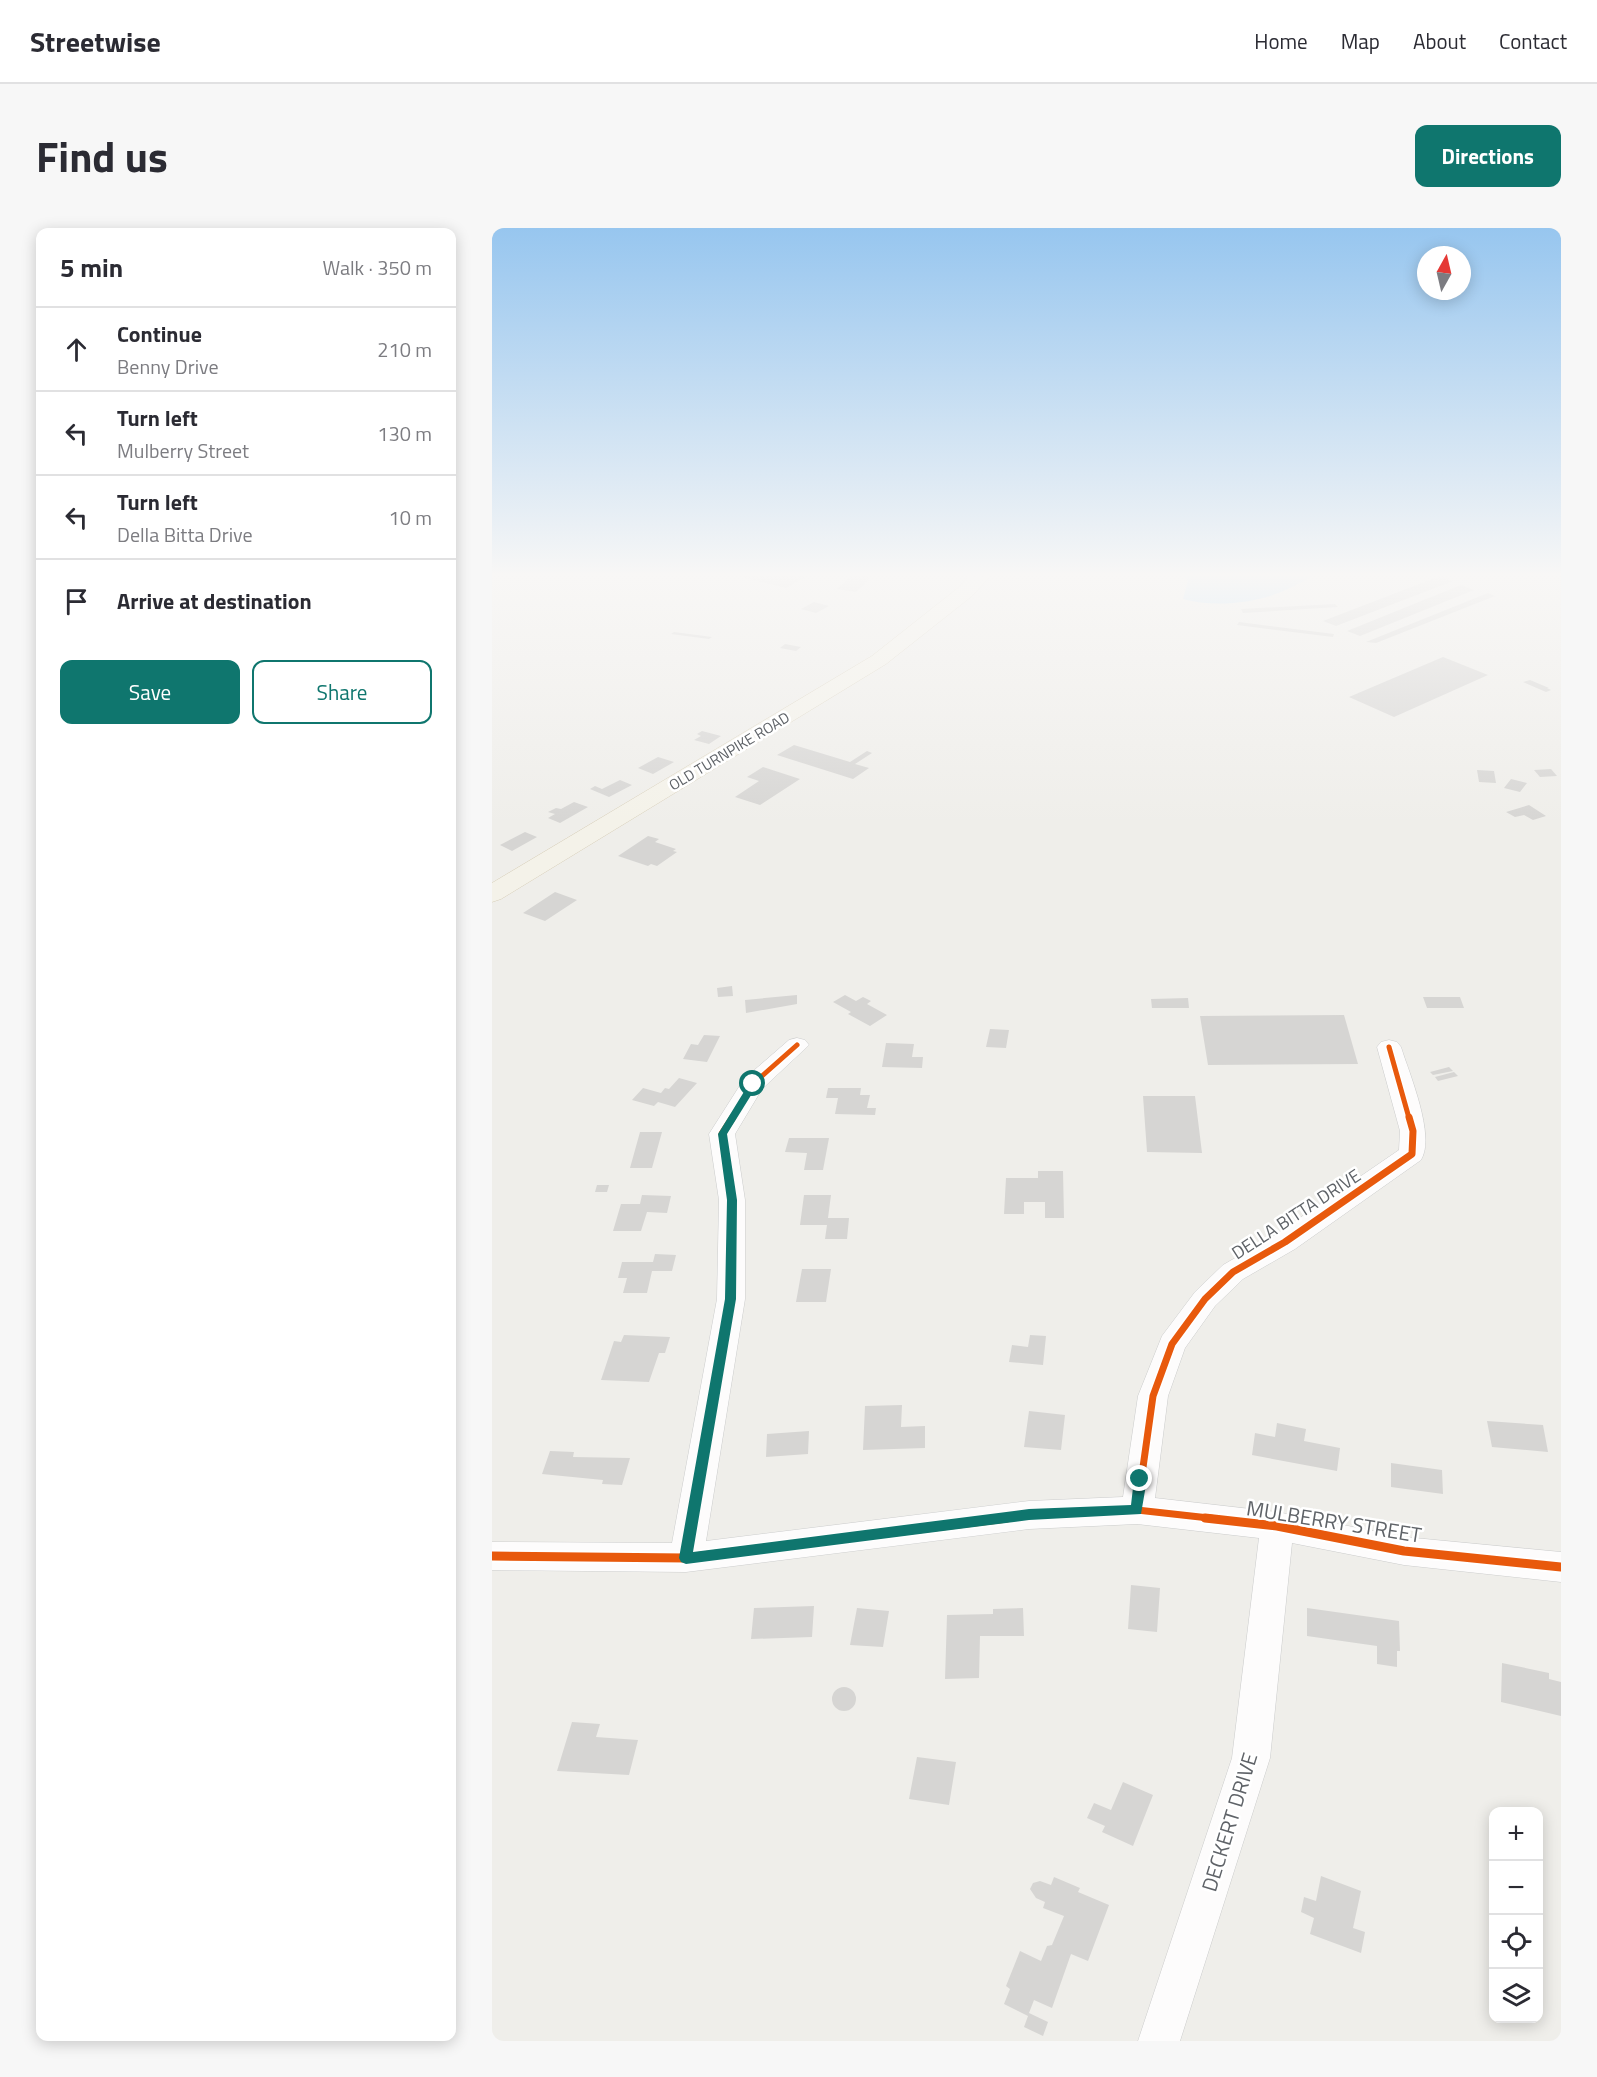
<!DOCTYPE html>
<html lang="en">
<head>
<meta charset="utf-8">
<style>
	body { margin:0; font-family:"Titillium Web",sans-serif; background:#f7f7f7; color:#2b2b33 }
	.controls { position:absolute; right:18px; bottom:18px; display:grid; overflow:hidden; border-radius:12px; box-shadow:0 3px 15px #0003 }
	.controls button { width:54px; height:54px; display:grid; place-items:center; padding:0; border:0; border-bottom:2px solid #e1e1e2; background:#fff; color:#2b2b33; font:30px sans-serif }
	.compass { position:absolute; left:925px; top:18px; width:54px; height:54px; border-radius:50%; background:#fff; box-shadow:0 3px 15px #0003; rotate:8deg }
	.stop { position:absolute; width:18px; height:18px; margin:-14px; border:4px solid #0f766e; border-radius:50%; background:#fff }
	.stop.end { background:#0f766e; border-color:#fff; box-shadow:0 2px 6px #0008 }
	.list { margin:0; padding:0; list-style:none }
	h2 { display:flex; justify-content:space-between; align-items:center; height:78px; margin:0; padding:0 24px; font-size:26px }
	h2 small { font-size:20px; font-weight:400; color:#7c7c81 }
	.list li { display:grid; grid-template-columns:39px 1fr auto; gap:18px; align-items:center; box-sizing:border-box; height:84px; padding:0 24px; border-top:2px solid #e1e1e2 }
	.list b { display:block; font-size:22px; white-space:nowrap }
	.list p { margin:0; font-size:20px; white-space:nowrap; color:#7c7c81 }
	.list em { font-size:20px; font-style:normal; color:#7c7c81 }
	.actions { display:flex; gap:12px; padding:18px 24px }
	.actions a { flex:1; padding:14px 0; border:2px solid #0f766e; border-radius:12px; text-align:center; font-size:21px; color:#0f766e }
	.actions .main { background:#0f766e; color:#fff }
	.icon { flex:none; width:33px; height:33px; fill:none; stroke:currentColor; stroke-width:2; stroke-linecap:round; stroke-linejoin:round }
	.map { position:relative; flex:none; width:1069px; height:1813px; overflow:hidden; border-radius:12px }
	header { display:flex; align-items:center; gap:36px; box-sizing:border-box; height:84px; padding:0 30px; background:#fff; border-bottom:2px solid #e1e1e2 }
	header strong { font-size:28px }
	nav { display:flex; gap:33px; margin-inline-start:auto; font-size:21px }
	.intro { display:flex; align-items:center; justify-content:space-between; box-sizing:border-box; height:144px; padding:0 36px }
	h1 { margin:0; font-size:42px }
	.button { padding:15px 27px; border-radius:12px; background:#0f766e; color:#fff; font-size:21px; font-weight:700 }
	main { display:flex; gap:36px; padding:0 36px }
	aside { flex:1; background:#fff; border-radius:12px; box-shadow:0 3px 15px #0003 }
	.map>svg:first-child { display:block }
	.water { fill:#bfe0f9 }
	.building { fill:#d6d5d3 }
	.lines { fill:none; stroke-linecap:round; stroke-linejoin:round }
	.minor-casing { stroke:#cbcccc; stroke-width:1 }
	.major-casing { stroke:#d7ceb8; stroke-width:1 }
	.minor { fill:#fdfcfc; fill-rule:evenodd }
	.major { fill:#f4f2e9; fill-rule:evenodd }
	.cycleway-far2-casing { stroke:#fff; stroke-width:8 }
	.cycleway-far1-casing { stroke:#fff; stroke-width:10 }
	.cycleway-casing { stroke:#fff; stroke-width:13 }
	.cycleway-far2 { stroke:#e8590c; stroke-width:5 }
	.cycleway-far1 { stroke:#e8590c; stroke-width:7 }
	.cycleway { stroke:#e8590c; stroke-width:9 }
	.route { fill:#0f766e }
	.labels { text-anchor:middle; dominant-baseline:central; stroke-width:5; stroke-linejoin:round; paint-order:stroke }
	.far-street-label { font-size:15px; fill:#5f6368; stroke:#fff }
	.street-label { font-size:18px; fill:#5f6368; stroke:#fff }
	.near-street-label { font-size:21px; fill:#5f6368; stroke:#fff }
</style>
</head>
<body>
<header>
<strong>Streetwise</strong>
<nav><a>Home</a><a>Map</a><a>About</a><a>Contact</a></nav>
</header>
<div class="intro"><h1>Find us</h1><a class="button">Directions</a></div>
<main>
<aside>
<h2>5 min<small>Walk · 350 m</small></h2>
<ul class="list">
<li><svg class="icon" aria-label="ahead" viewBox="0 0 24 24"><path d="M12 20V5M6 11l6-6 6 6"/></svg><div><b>Continue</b><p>Benny Drive</p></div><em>210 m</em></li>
<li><svg class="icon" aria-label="left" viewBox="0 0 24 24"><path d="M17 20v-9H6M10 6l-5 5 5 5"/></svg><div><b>Turn left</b><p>Mulberry Street</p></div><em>130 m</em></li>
<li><svg class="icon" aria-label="left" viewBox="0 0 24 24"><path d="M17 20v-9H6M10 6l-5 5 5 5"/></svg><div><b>Turn left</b><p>Della Bitta Drive</p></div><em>10 m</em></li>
<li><svg class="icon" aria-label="arrive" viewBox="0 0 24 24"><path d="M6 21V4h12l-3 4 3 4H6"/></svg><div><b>Arrive at destination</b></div></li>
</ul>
<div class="actions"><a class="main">Save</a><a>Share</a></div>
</aside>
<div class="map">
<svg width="1069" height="1813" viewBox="0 0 1069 1813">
	<rect width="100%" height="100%" fill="#efeeea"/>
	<!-- water -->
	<path class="water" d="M 688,344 L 829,344 C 815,351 800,360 786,365 C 759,376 719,379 691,371 L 696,353 Z"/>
	<!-- building -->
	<path class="building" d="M 230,344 L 312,344 L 319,346 L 294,360 Z
		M 363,344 L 384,344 L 364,364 L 345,361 Z
		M 948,348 L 961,353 L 844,398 L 831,393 Z
		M 969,357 L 982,362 L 868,408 L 855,403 Z
		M 996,365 L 1003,368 L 884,415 L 874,414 Z
		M 322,374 L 337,378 L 324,385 L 309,381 Z
		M 843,376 L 846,379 L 751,385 L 749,381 Z
		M 747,394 L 842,406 L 841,409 L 745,397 Z
		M 182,404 L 220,409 L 217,411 L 179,406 Z
		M 293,416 L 309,419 L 304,423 L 288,420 Z
		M 951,429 L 996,447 L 902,489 L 857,469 Z
		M 1038,452 L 1057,460 L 1055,460 L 1059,462 L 1054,464 L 1031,454 Z
		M 210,503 L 229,508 L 217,516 L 202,512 L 209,508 L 205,506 Z
		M 302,517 L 358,534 L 375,523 L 380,525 L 363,536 L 377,540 L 361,551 L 285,527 Z
		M 166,529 L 182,534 L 161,546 L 146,540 Z
		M 271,539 L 308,551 L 268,577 L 243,569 L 267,553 L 255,549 Z
		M 1059,541 L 1065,548 L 1048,549 L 1042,542 Z
		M 985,542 L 1002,543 L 1004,555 L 987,554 Z
		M 1019,551 L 1035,555 L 1028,564 L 1012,560 Z
		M 128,552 L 140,557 L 117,569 L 98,561 L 103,558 L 110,561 Z
		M 82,574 L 96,579 L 68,595 L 56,590 L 63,586 L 56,584 L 64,580 L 69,581 Z
		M 1037,577 L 1054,588 L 1041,592 L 1032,587 L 1023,589 L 1014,584 Z
		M 33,604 L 45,609 L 20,623 L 8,617 Z
		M 156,608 L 167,611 L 163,614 L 184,621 L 181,623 L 185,624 L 165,638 L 159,636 L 156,638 L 126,628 Z
		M 63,664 L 85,672 L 53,693 L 31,685 Z
		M 240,758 L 241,768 L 226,769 L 225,760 Z
		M 305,767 L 305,776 L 254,785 L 253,772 Z
		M 353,767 L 364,773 L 371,769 L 379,773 L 375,776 L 395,787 L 378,798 L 356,786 L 359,784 L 341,774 Z
		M 931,769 L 968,769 L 972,780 L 935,780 Z
		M 696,770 L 697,780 L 660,780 L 659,771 Z
		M 852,787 L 866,836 L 716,837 L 708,788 Z
		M 498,801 L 517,802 L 514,820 L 494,819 Z
		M 212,807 L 228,808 L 215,834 L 191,831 L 199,816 L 206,817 Z
		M 394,815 L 422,816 L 420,829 L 431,829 L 430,840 L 390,839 Z
		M 957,839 L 961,843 L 941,847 L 938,844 Z
		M 962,844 L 966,848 L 946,853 L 943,849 Z
		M 187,850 L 205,855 L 183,879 L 166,874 L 162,878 L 140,872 L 151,860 L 169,865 L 173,860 L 177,861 Z
		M 336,860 L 369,860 L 368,867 L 378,867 L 375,880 L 384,880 L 383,887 L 343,886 L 346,870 L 334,870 Z
		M 651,868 L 703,868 L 710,925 L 655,924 Z
		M 148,904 L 170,904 L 160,940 L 138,940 Z
		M 297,910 L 337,910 L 331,942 L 312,942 L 315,925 L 293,924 Z
		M 546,943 L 571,943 L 572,990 L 553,990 L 553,974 L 532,974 L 532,986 L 512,986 L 514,950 L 546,950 Z
		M 105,957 L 117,957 L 115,964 L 103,964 Z
		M 150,967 L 179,968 L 175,985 L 155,984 L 149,1003 L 121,1003 L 129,976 L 148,976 Z
		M 312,967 L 339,967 L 336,990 L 357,990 L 355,1011 L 333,1011 L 335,997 L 308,997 Z
		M 163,1026 L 184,1027 L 180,1043 L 160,1043 L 155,1065 L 131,1065 L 135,1050 L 126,1050 L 130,1034 L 161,1034 Z
		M 310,1041 L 339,1041 L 334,1074 L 304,1074 Z
		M 132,1107 L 178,1109 L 173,1125 L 167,1125 L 157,1154 L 109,1152 L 122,1113 L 129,1114 Z
		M 538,1107 L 554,1108 L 551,1137 L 517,1134 L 520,1117 L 536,1119 Z
		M 410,1177 L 409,1199 L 433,1198 L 433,1220 L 371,1222 L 373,1178 Z
		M 537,1183 L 573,1187 L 569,1222 L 532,1219 Z
		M 995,1193 L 1051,1197 L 1056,1224 L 1000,1219 Z
		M 785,1195 L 814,1201 L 812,1213 L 848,1220 L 845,1243 L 760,1227 L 763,1205 L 783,1209 Z
		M 317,1203 L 316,1226 L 274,1229 L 275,1206 Z
		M 58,1223 L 82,1224 L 81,1229 L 138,1230 L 130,1257 L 110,1256 L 111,1252 L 50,1246 Z
		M 899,1235 L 950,1242 L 951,1266 L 899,1259 Z
		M 639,1357 L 668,1360 L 665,1404 L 636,1401 Z
		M 322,1378 L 320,1409 L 259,1411 L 262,1380 Z
		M 365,1380 L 397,1383 L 391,1419 L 358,1417 Z
		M 531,1380 L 532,1408 L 488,1408 L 487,1450 L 453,1451 L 455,1387 L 501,1386 L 501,1381 Z
		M 815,1380 L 907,1393 L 908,1423 L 905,1423 L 905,1439 L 885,1436 L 885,1418 L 815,1408 Z
		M 1010,1435 L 1057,1445 L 1057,1451 L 1069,1454 L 1069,1488 L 1009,1474 Z
		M340 1471a12 12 0 1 1 24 0a12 12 0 1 1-24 0Z
		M 80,1494 L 108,1496 L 104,1509 L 146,1512 L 137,1547 L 65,1543 Z
		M 425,1529 L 464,1534 L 457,1577 L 417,1571 Z
		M 631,1554 L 661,1567 L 641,1618 L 610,1604 L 613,1598 L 595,1590 L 602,1575 L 619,1582 Z
		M 829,1648 L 869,1663 L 861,1700 L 873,1704 L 869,1725 L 818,1706 L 822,1690 L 809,1684 L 812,1669 L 824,1673 Z
		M 562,1649 L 588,1660 L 586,1664 L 617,1677 L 596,1733 L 579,1726 L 560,1780 L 542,1772 L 537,1785 L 556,1794 L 551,1808 L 532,1799 L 536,1788 L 512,1776 L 518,1761 L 514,1758 L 528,1723 L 549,1733 L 555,1718 L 560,1717 L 572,1688 L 551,1680 L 553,1674 L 544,1670 L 538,1661 L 541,1655 L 548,1653 L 559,1657 Z"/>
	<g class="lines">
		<!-- minor casing -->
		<g class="minor-casing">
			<path id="minor" d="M 305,810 L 313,812 L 317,817 L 270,861 L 243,906 L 253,972 L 253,1071 L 214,1313 L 537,1273 L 631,1269 L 646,1168 L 670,1108 L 703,1064 L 731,1037 L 783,1007 L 907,922 L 908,903 L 885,819 L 889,814 L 897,812 L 905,814 L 909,819 C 917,845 944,908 929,932 L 803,1021 L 751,1051 L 723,1078 L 693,1120 L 676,1168 L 663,1270 L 785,1284 L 912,1309 L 1069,1324 L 1069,1354 L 912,1337 L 800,1315 L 778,1530 L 688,1813 L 646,1813 L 740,1530 L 767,1310 L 645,1296 L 537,1301 L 194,1344 L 0,1342 L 0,1314 L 180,1315 L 225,1071 L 227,972 L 217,906 L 252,851 L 297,812 Z"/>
		</g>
		<!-- major casing -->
		<g class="major-casing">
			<path id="major" d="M 482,344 L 502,344 L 480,368 L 394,436 L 9,671 L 0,674 L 0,655 L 380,428 L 466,360 Z"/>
		</g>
		<!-- minor -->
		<use href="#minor" class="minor"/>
		<!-- major -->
		<use href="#major" class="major"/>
		<!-- cycleway-far2 casing -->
		<g class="cycleway-far2-casing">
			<path id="cycleway-far2" d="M 897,819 L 917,890
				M 240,890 L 261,856 L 305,817"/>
		</g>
		<!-- cycleway-far1 casing -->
		<g class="cycleway-far1-casing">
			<path id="cycleway-far1" d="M 645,1282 L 661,1168 L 680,1116 L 713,1071 L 741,1044 L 793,1014 L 920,926 L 921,903 L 917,889
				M 201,1291 L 239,1071 L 240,972 L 230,906 L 241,889
				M 503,1291 L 537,1287 L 645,1282 L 726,1291"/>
		</g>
		<!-- cycleway casing -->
		<g class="cycleway-casing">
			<path id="cycleway" d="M 713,1290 L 785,1298 L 912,1323 L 1069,1339
				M 0,1328 L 194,1330 L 515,1290
				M 194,1330 L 201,1290"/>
		</g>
		<!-- cycleway-far2 -->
		<use href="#cycleway-far2" class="cycleway-far2"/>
		<!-- cycleway-far1 -->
		<use href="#cycleway-far1" class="cycleway-far1"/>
		<!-- cycleway -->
		<use href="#cycleway" class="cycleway"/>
	</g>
	<!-- sky -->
	<linearGradient id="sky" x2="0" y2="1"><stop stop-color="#97c6ef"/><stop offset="0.58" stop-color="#f8f7f6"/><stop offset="1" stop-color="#f8f7f6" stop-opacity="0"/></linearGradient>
	<rect width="1069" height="598" fill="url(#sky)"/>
	<!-- route -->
	<path class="route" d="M 261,853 L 266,856 L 235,906 L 245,972 L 244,1071 L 201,1324 L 537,1281 L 639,1277 L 642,1251 L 648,1246 L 655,1251 L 649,1286 L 537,1292 L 194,1336 L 189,1334 L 187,1330 L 233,1071 L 235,972 L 226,906 L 258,854 Z"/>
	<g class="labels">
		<!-- far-street labels -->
		<g class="far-street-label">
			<text transform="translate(237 523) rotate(-31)">OLD TURNPIKE ROAD</text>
		</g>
		<!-- street labels -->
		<g class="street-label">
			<text transform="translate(804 986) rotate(-33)">DELLA BITTA DRIVE</text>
		</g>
		<!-- near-street labels -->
		<g class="near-street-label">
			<text transform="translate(842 1293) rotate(9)">MULBERRY STREET</text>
			<text transform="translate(737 1594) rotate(-73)">DECKERT DRIVE</text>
		</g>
	</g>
</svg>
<div class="controls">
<button>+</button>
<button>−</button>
<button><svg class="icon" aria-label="locate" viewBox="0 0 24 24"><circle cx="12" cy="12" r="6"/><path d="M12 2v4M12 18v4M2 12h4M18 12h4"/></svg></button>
<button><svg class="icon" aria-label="layers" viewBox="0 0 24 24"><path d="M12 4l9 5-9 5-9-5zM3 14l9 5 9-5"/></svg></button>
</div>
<svg class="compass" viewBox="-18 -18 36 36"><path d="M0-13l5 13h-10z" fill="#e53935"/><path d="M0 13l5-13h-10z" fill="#7c7c81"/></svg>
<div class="stop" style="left:261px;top:856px"></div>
<div class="stop end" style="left:648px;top:1251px"></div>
</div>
</main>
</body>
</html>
